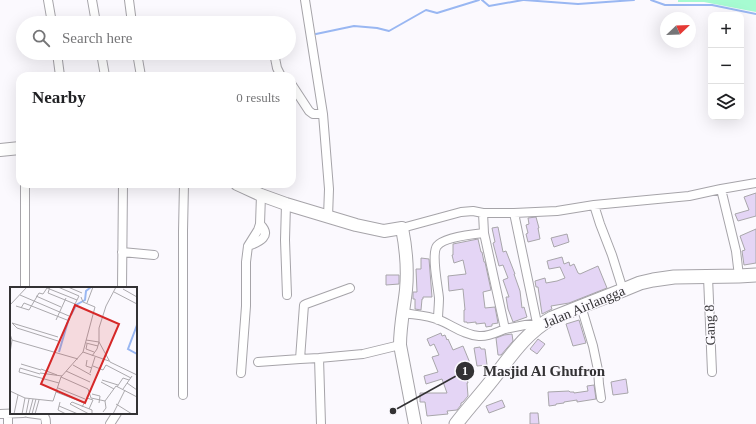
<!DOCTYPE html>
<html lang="en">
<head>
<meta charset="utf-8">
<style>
	body { margin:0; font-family:"Times New Roman",serif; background:#f6f6f6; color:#202124 }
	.controls { position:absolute; right:12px; top:12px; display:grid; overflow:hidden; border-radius:8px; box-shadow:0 4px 16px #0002 }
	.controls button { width:36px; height:36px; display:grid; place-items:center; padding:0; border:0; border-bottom:1px solid #e0e0e0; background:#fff; color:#202124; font:20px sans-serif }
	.compass { position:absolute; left:660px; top:12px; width:36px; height:36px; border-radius:50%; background:#fff; box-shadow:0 4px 16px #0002; rotate:67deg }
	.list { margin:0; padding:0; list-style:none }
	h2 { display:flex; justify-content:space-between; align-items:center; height:52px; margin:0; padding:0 16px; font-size:17px }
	h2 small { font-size:13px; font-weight:400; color:#757577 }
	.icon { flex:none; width:22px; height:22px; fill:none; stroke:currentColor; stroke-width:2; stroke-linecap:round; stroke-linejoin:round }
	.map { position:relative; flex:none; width:756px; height:424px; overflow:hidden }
	.search { position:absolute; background:#fff; box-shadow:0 4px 16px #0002; left:16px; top:16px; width:280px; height:44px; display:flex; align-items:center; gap:10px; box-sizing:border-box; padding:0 14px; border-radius:22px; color:#757577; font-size:15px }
	.panel { position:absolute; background:#fff; box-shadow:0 4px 16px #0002; left:16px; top:72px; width:280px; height:116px; border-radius:12px }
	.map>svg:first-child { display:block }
	.green { fill:#a6fbd1 }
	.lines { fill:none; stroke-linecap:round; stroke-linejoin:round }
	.stream { stroke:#99b7f2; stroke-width:2 }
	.building { fill:#e4d5f5; stroke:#a8a6aa }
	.street-casing { stroke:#a6a4a9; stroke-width:10 }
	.secondary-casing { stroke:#a6a4a9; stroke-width:14 }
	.primary-casing { stroke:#a6a4a9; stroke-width:15 }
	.street { stroke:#fff; stroke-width:8 }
	.secondary { stroke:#fff; stroke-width:12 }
	.primary { stroke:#fff; stroke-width:13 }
	.labels { text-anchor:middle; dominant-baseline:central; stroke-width:3; stroke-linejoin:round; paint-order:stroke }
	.street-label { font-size:14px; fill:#333234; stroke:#fbf9fe }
	.inset-river { fill:none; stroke:#99b7f2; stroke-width:2 }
	.inset-road { fill:none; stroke:#aba9ad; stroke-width:1 }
	.view { fill:#d62828; fill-opacity:0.15; stroke:#d62828; stroke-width:2 }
	.inset-edge { fill:none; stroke:#333234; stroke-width:2 }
	.leader { fill:none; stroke:#333234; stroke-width:1.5 }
	.callout-dot { fill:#333234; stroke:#fbf9fe; stroke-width:1.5 }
	.mark-label { font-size:12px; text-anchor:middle; font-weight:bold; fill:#fff }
	.callout-label { font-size:15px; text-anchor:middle; font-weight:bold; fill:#333234; stroke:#fbf9fe; stroke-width:3; stroke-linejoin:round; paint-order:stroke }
</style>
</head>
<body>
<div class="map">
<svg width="756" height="424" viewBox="0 0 756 424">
	<rect width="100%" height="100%" fill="#fbf9fe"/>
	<!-- green -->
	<path class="green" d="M 678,0 L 756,0 L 756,12 L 704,2 L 678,2 Z"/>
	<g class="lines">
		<!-- stream -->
		<path class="stream" d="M 482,0 L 489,6 L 523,0
			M 524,0 L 578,4 L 634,0
			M 651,0 L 665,5 L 712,5 L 756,14
			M 316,34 L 354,26 L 377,28 L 389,31 L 426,10 L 437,13 L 479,0"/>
	</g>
	<!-- building -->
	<path class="building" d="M 756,193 L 756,216 L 738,221 L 735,214 L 749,210 L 744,197 Z
		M 536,217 L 539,228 L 538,228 L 540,239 L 528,242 L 526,234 L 528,233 L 526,225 L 529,224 L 528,218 Z
		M 498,227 L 503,252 L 506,251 L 515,274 L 514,274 L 520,291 L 522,308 L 524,307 L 527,317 L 513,322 L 508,309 L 506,297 L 509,297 L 503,280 L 508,278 L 503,265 L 499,266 L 493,243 L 495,242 L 492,228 Z
		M 756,229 L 756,263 L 744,265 L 742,251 L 745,250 L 740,236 Z
		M 567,234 L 569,242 L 554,247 L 551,238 Z
		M 478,239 L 481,252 L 482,252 L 484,262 L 485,262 L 491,290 L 483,292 L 485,308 L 495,307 L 498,323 L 492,324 L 492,326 L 486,327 L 485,323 L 476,324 L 476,322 L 467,323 L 467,322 L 464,322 L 464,310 L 465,310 L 463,289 L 449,291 L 448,276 L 466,274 L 463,260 L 454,263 L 452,255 L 453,255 L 453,244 Z
		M 562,257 L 564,264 L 569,262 L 570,266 L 574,264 L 578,273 L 580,274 L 598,266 L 607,288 L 569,303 L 551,306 L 552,309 L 542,314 L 538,287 L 536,287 L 535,281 L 545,278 L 546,283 L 557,281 L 565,278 L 560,267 L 549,269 L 547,261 Z
		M 421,258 L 429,259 L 432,297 L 423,297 L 423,299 L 422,299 L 421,310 L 415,309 L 415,299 L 413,299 L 413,292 L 417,292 L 416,269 L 421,269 Z
		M 386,275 L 399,275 L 399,284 L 386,285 Z
		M 579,320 L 586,343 L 573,346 L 566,324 Z
		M 441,333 L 442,336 L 445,335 L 447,340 L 448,339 L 453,350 L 463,346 L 472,368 L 465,371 L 468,383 L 467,383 L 468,396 L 463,402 L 461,403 L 461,405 L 457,410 L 447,411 L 448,414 L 427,416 L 425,402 L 420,402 L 420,393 L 447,393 L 442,379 L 426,384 L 424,376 L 438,372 L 432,357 L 439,355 L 434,344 L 430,346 L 427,339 Z
		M 512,334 L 513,341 L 501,355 L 498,355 L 496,338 L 504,335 Z
		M 538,339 L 545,344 L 537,354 L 530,349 Z
		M 480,347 L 481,349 L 485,349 L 487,365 L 477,366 L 474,348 Z
		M 626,379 L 628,393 L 613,395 L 611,382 Z
		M 594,385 L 596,399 L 577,402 L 577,400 L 564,402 L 564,403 L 556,404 L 556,405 L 549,406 L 548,392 L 569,391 L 570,392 L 574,392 L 574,393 L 588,391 L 587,386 Z
		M 502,400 L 505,407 L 489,413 L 486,406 Z
		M 530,413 L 538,413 L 539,424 L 530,424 Z"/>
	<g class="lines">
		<!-- street casing -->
		<g class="street-casing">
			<path id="street" d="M 48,0 L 52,23
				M 92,0 L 96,23
				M 129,0 L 132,23
				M 305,0 L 323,114 L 329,189 L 328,217
				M 57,53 L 60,76
				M 101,53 L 105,76
				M 137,53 L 141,76
				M 274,53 L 277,68 L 281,76
				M 292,85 L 309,111 L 313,114 L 323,114
				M 25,184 L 25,288
				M 721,189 L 736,251 L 739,276
				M 286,204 L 285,240 L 287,295
				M 594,205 L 600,224 L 612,255 L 623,290
				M 483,213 L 484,233 L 505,329
				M 514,213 L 537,323
				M 402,228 L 461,212 L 473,211 L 483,213 L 514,213 L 557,211 L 594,205 L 668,198 L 689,196 L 721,189 L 756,183
				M 248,246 L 258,230 L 260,224
				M 122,252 L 154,255
				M 708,277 L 712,372
				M 122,288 L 123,184
				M 581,306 L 593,346 L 598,370 L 599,384 L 601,398
				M 403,313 C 415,315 427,315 439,320 C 452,325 464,335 479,336 C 488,337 497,332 505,329 C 517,326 530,324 542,323
				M 438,320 C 438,313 439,305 439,298 C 438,287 431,254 437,246 C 444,237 474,234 484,233
				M 319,358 L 321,424
				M 300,359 L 304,305 L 306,304 L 350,288
				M 258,362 L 300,359 L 319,358 L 363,354 L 400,345
				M 241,373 L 246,306 L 246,262 L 248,246 C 260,242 272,236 260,224 L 261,195
				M 183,395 L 183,231 L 184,184
				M 28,413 L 43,415 C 46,418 46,420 46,424
				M 0,414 L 23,413
				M 8,424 L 8,414
				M 110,424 L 117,413"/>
		</g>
		<!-- secondary casing -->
		<g class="secondary-casing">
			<path id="secondary" d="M 0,150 L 20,148
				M 237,184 L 261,195 L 286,204 L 356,225 L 384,231 L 402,228 C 406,248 408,269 406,290 C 404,308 400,326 400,345 L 415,424"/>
		</g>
		<!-- primary casing -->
		<g class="primary-casing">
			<path id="primary" d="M 456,424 C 469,407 483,392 496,375 C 512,354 527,332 552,318 L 623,290 L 640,283 L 653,280 L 674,277 L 739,276 L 756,275"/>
		</g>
		<!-- street -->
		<use href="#street" class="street"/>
		<!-- secondary -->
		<use href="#secondary" class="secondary"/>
		<!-- primary -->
		<use href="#primary" class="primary"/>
	</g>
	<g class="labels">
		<!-- street labels -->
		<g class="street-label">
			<text transform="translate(584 307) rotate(-23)">Jalan Airlangga</text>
			<text transform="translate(710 325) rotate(-92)">Gang 8</text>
		</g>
	</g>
	<!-- overview -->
	<g transform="translate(10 287)">
		<rect width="127" height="127" fill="#fbf9fe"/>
		<path class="inset-river" d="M 61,28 L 66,18 L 75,13 L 76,4 L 81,0M 127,38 L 118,62 L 127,67M 49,65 L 59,31"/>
		<path class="inset-road" d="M 40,0 L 38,6 L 65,17 L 69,9 L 48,0M 58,0 L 72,6M 106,0 L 96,19 L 89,41 L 89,55 L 100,75 L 127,88M 113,2 L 127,10M 104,5 L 127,17M 10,8 L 59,29M 26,9 L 51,20M 71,10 L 73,15 L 85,20 L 73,65M 77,16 L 83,0M 0,18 L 17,0M 6,19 L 19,23 L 29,6 L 33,7 L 37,1 L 67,13M 11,21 L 14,16 L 57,33M 46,33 L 56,11M 2,36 L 7,41 L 48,54M 2,36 L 48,50M 0,47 L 2,53 L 68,72M 76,53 L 89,55M 76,56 L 88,59M 77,57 L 76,62 L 84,65M 0,66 L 2,53M 82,69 L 87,62 L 89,55M 77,73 L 76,79 L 82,81M 11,77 L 31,83M 63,78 L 81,88M 83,79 L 93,83 L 96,78 L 121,91M 31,82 L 47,88M 56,84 L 80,95M 30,86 L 52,89M 80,86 L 85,70M 30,87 L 10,81 L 9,85 L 49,96M 51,90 L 78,102 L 81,111 L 95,114M 92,93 L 108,98M 91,95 L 104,102M 117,96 L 127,103M 107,100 L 113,91 L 119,93M 48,101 L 75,112M 113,102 L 122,89M 0,104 L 15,111 L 43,114 L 51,90 L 73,65 L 99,74M 46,105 L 72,115M 82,107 L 90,109 L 89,116M 95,114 L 106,99 L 127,110M 50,115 L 48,123 L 56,127M 106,117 L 122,127M 49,119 L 68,127M 72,120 L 77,111 L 83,113 L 79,122M 93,125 L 96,121 L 95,114M 4,127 L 8,108M 12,127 L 15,111M 16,127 L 19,112M 19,127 L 23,112M 22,127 L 26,112M 25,127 L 29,113M 79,127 L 60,117 L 62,115 L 82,123 L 82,127M 103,127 L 115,103"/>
		<path class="view" d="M 65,18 L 109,37 L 75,116 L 31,97 Z"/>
		<rect width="127" height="127" class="inset-edge"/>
	</g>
	<!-- callouts -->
	<path class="leader" d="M393 411L465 371"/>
	<g class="callout-dot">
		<circle cx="393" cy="411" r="4"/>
		<circle cx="465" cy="371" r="10"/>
	</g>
	<g class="mark-label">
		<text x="465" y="375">1</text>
	</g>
	<g class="callout-label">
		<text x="544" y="376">Masjid Al Ghufron</text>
	</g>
</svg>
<div class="controls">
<button>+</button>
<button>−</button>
<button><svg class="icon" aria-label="layers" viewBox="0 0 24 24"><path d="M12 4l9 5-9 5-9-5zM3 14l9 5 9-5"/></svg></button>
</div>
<svg class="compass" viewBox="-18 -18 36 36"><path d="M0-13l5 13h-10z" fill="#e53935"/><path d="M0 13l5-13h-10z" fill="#757577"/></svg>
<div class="search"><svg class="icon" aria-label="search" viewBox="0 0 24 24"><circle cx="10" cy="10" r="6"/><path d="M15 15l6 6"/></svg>Search here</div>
<section class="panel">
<h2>Nearby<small>0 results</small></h2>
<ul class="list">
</ul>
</section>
</div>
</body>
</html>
